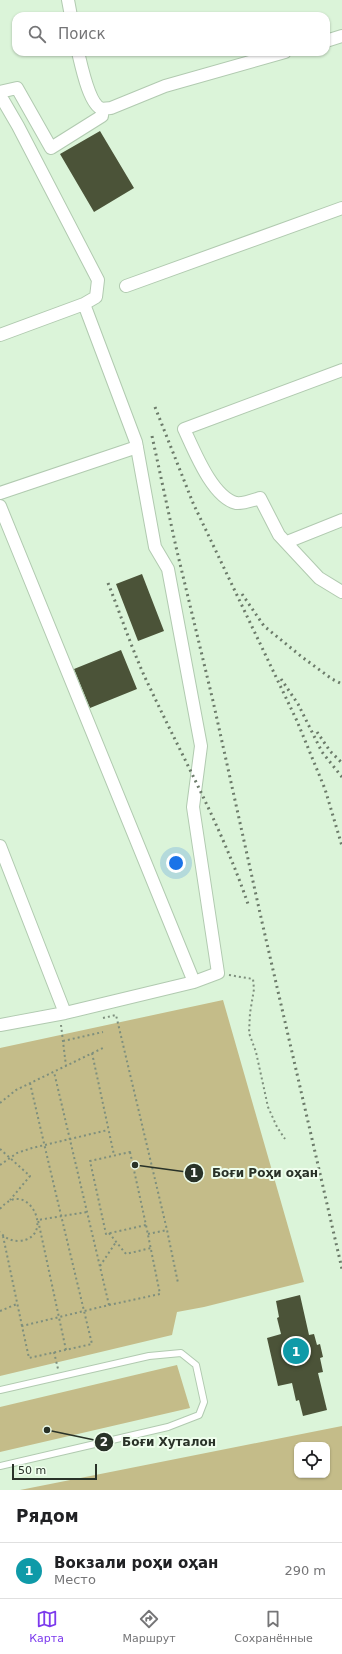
<!DOCTYPE html>
<html lang="ru">
<head>
<meta charset="utf-8">
<style>
	body { margin:0; font-family:"DejaVu Sans",sans-serif; background:#f6f6f6; color:#202124 }
	.controls { position:absolute; right:12px; bottom:12px; display:grid; overflow:hidden; border-radius:8px; box-shadow:0 1px 3px #0004 }
	.controls button { width:36px; height:36px; display:grid; place-items:center; padding:0; border:0; border-bottom:1px solid #e0e0e0; background:#fff; color:#202124; font:20px sans-serif }
	.scale { position:absolute; left:12px; bottom:10px; width:85px; box-sizing:border-box; padding-left:4px; border:2px solid #293228; border-top:0; font-size:11px; line-height:14px; white-space:nowrap; color:#293228; -webkit-text-stroke:3px #effeed; paint-order:stroke }
	.you { position:absolute; left:176px; top:863px; width:14px; height:14px; margin:-10px; border:3px solid #fff; border-radius:50%; background:#1a73e8; box-shadow:0 0 0 6px #1a73e833 }
	.badge { display:grid; place-items:center; width:26px; height:26px; border-radius:50%; background:#7c3aed; color:#fff; font-size:13px; font-weight:700 }
	.pin { position:absolute; translate:-50% -50%; border:2px solid #fff; box-shadow:0 1px 4px #0006 }
	.list { margin:0; padding:0; list-style:none }
	h2 { display:flex; justify-content:space-between; align-items:center; height:52px; margin:0; padding:0 16px; font-size:17px }
	h2 small { font-size:13px; font-weight:400; color:#757577 }
	.list li { display:grid; grid-template-columns:26px 1fr auto; gap:12px; align-items:center; box-sizing:border-box; height:56px; padding:0 16px; border-top:1px solid #e0e0e0 }
	.list b { display:block; font-size:15px; white-space:nowrap }
	.list p { margin:0; font-size:13px; white-space:nowrap; color:#757577 }
	.list em { font-size:13px; font-style:normal; color:#757577 }
	.icon { flex:none; width:22px; height:22px; fill:none; stroke:currentColor; stroke-width:2; stroke-linecap:round; stroke-linejoin:round }
	.map { position:relative; flex:none; width:342px; height:1490px; overflow:hidden }
	.search { position:absolute; background:#fff; box-shadow:0 1px 3px #0004; left:12px; right:12px; top:12px; height:44px; display:flex; align-items:center; gap:10px; box-sizing:border-box; padding:0 14px; border-radius:12px; color:#757577; font-size:15px }
	.sheet { height:108px; background:#fff }
	nav { display:flex; justify-content:space-around; align-items:center; box-sizing:border-box; height:56px; border-top:1px solid #e0e0e0; background:#fff; font-size:11px; color:#757577 }
	nav a { display:grid; justify-items:center; gap:2px }
	nav .on { color:#7c3aed }
	.map>svg:first-child { display:block }
	.green { fill:#c4bc89; fill-rule:evenodd }
	.building { fill:#4b5338 }
	.lines { fill:none; stroke-linecap:round; stroke-linejoin:round }
	.service-casing { stroke:#b1cab0; stroke-width:8 }
	.minor-casing { stroke:#b1cab0; stroke-width:14 }
	.path { stroke:#7e8f7d; stroke-width:2; stroke-dasharray:2 3; stroke-linecap:butt }
	.service { stroke:#fff; stroke-width:6 }
	.minor { stroke:#fff; stroke-width:12 }
	.rail { stroke:#6c7b6a; stroke-width:3; stroke-dasharray:2 4; stroke-linecap:butt }
	.leader { fill:none; stroke:#293228; stroke-width:1.5 }
	.callout-dot { fill:#293228; stroke:#effeed; stroke-width:1.5 }
	.mark-label { font-size:12px; text-anchor:middle; font-weight:bold; fill:#fff }
	.callout-label { font-size:12px; text-anchor:middle; font-weight:bold; fill:#293228; stroke:#effeed; stroke-width:4; stroke-linejoin:round; paint-order:stroke }
</style>
</head>
<body>
<div class="map">
<svg width="342" height="1490" viewBox="0 0 342 1490">
	<rect width="100%" height="100%" fill="#dbf4d9"/>
	<!-- green -->
	<path class="green" d="M 223,1000 L 304,1282 L 204,1307 L 177,1312 L 172,1335 L 0,1376 L 0,1048 Z
		M 177,1365 L 190,1408 L 0,1452 L 0,1407 Z
		M 342,1426 L 342,1490 L 20,1490 ZM 297,1445 L 327,1445 L 327,1475 L 297,1475 Z"/>
	<!-- building -->
	<path class="building" d="M 100,131 L 134,188 L 94,212 L 60,154 Z
		M 142,574 L 164,631 L 138,641 L 116,584 Z
		M 121,650 L 137,689 L 90,708 L 74,669 Z
		M 300,1295 L 309,1335 L 314,1334 L 317,1345 L 320,1344 L 323,1357 L 320,1358 L 323,1372 L 318,1373 L 327,1410 L 303,1416 L 299,1400 L 296,1401 L 292,1383 L 278,1386 L 267,1338 L 281,1334 L 277,1318 L 279,1317 L 276,1301 Z"/>
	<g class="lines">
		<!-- service casing -->
		<g class="service-casing">
			<path id="service" d="M 0,1390 L 149,1356 L 181,1353 L 196,1365 L 204,1402 L 199,1415 L 168,1427 L 0,1466"/>
		</g>
		<!-- minor casing -->
		<g class="minor-casing">
			<path id="minor" d="M 68,0 L 71,16
				M 326,41 L 342,36
				M 78,52 C 81,64 89,105 102,109 C 104,109 109,108 111,108 L 165,86 L 285,52
				M 0,92 L 17,88 L 51,148 L 102,116 L 102,109
				M 0,95 L 18,126 L 98,280 L 96,297 L 84,304 L 0,335
				M 126,286 L 342,208
				M 342,370 L 184,429 C 194,450 212,497 236,503 C 242,504 254,500 260,498 L 279,535 L 319,578 L 342,592
				M 0,493 L 137,447
				M 0,506 L 194,982
				M 287,542 L 342,520
				M 0,846 L 65,1013
				M 0,1025 L 65,1013 L 194,982 L 218,973 L 193,807 L 201,746 L 168,569 L 155,547 L 136,442 L 84,304"/>
		</g>
		<!-- path -->
		<path class="path" d="M 229,975 L 253,979 L 254,989 L 250,1013 L 249,1033 L 256,1052 L 268,1107 L 277,1127 L 285,1139
			M 103,1018 L 116,1015 L 167,1230
			M 61,1025 L 66,1066
			M 63,1041 L 103,1032
			M 92,1053 L 114,1155
			M 30,1083 C 50,1170 71,1257 92,1344 L 29,1358 L 22,1326 L 109,1305 L 54,1072
			M 0,1103 L 16,1090 L 105,1047
			M 0,1149 L 30,1176 L 10,1200
			M 130,1152 L 146,1225 L 106,1234 L 90,1161 Z
			M 0,1165 L 17,1153 L 32,1148 L 108,1130
			M 0,1209 C 27,1175 58,1238 19,1241 C 11,1241 5,1238 0,1232
			M 109,1233 L 126,1254 L 151,1248
			M 148,1234 L 167,1230 L 178,1283
			M 3,1236 L 22,1326
			M 100,1266 L 116,1242
			M 109,1305 L 160,1294 L 146,1225
			M 0,1311 L 17,1304
			M 66,1350 L 38,1220 L 87,1212
			M 54,1352 L 58,1369"/>
		<!-- service -->
		<use href="#service" class="service"/>
		<!-- minor -->
		<use href="#minor" class="minor"/>
		<!-- rail -->
		<path class="rail" d="M 155,407 L 193,503 L 297,721 L 325,789 L 342,846
			M 152,436 L 176,547 L 213,701 L 262,922 L 342,1269
			M 108,583 C 122,618 134,656 151,690 C 185,762 222,828 248,904
			M 242,594 L 264,626 L 302,657 L 332,679 L 342,684
			M 281,679 L 298,704 L 322,752 L 342,777
			M 317,732 L 330,751 L 342,763"/>
	</g>
	<!-- callouts -->
	<path class="leader" d="M135 1165L194 1173M47 1430L104 1442"/>
	<g class="callout-dot">
		<circle cx="135" cy="1165" r="4"/>
		<circle cx="47" cy="1430" r="4"/>
		<circle cx="194" cy="1173" r="10"/>
		<circle cx="104" cy="1442" r="10"/>
	</g>
	<g class="mark-label">
		<text x="194" y="1177">1</text>
		<text x="104" y="1446">2</text>
	</g>
	<g class="callout-label">
		<text x="265" y="1177">Боғи Роҳи оҳан</text>
		<text x="169" y="1446">Боғи Хуталон</text>
	</g>
</svg>
<div class="controls">
<button><svg class="icon" aria-label="locate" viewBox="0 0 24 24"><circle cx="12" cy="12" r="6"/><path d="M12 2v4M12 18v4M2 12h4M18 12h4"/></svg></button>
</div>
<div class="scale">50 m</div>
<div class="you"></div>
<div class="pin badge" style="left:296px;top:1351px;background:#0f9aa8">1</div>
<div class="search"><svg class="icon" aria-label="search" viewBox="0 0 24 24"><circle cx="10" cy="10" r="6"/><path d="M15 15l6 6"/></svg>Поиск</div>
</div>
<section class="sheet">
<h2>Рядом<small></small></h2>
<ul class="list">
<li><span class="badge" style="background:#0f9aa8">1</span><div><b>Вокзали роҳи оҳан</b><p>Место</p></div><em>290 m</em></li>
</ul>
</section>
<nav>
<a class="on"><svg class="icon" aria-label="map" viewBox="0 0 24 24"><path d="M3 6l6-2 6 2 6-2v14l-6 2-6-2-6 2zM9 4v14M15 6v14"/></svg>Карта</a>
<a><svg class="icon" aria-label="directions" viewBox="0 0 24 24"><path d="M12 3l9 9-9 9-9-9zM9 14v-3h6M13 9l2 2-2 2"/></svg>Маршрут</a>
<a><svg class="icon" aria-label="saved" viewBox="0 0 24 24"><path d="M7 4h10v16l-5-4-5 4z"/></svg>Сохранённые</a>
</nav>
</body>
</html>
